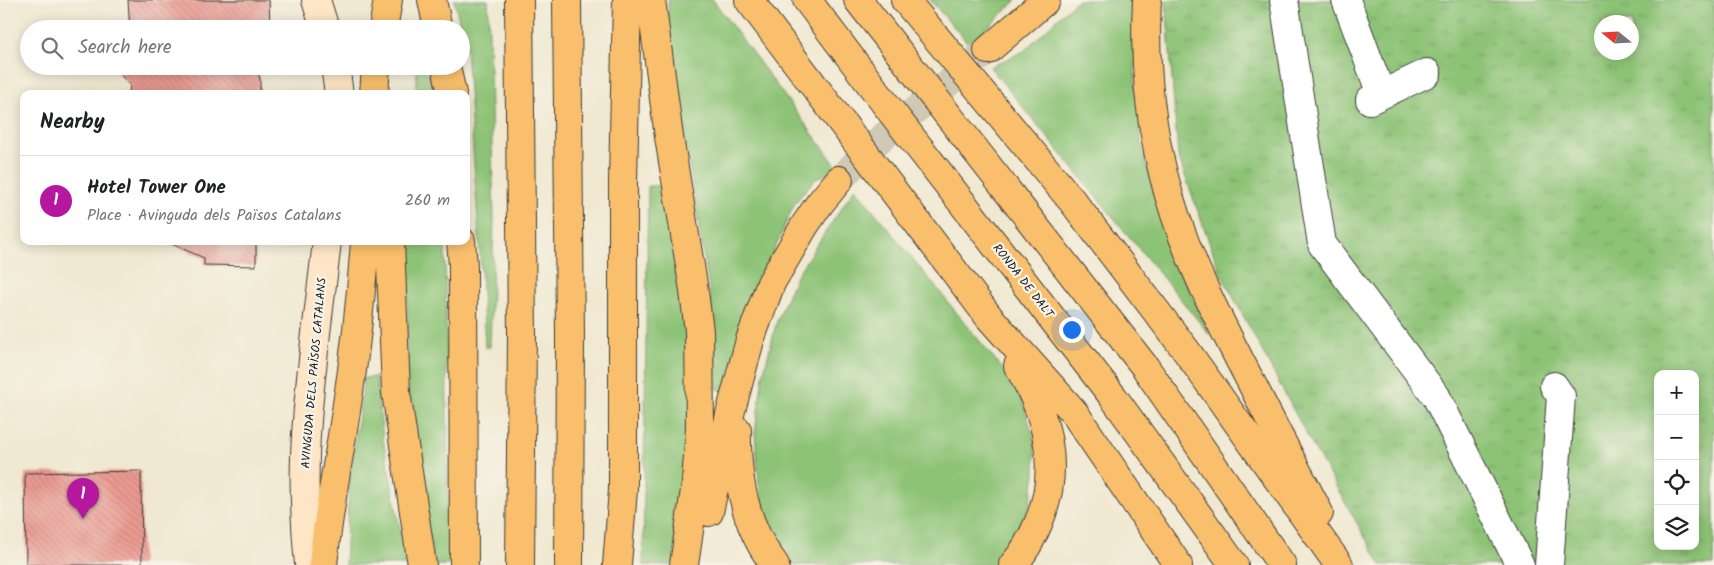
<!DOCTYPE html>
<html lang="en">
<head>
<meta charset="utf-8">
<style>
	body { margin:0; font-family:Kalam,sans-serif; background:#f2f2f2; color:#202124 }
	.controls { position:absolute; right:15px; bottom:15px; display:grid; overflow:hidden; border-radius:10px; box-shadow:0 2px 12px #0003 }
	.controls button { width:45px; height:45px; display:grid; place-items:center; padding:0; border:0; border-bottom:1px solid #e0e0e0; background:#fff; color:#202124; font:25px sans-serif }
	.compass { position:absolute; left:1594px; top:15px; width:45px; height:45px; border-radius:50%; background:#fff; box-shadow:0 2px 12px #0003; rotate:288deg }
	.you { position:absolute; left:1071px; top:329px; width:18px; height:18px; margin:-12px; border:4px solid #fff; border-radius:50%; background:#1a73e8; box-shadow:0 0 0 8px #1a73e833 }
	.badge { display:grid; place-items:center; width:32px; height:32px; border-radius:50%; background:#b5179e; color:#fff; font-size:16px; font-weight:700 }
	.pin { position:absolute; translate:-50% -41px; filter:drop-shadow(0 1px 2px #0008) }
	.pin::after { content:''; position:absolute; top:26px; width:18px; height:15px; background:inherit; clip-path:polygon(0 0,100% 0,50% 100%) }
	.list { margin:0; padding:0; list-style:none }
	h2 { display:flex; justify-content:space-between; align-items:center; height:65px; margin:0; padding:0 20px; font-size:21px }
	h2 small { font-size:16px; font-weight:400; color:#757577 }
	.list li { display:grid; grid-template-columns:32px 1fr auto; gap:15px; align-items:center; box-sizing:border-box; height:90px; padding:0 20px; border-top:1px solid #e0e0e0 }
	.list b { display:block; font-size:19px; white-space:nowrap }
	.list p { margin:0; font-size:16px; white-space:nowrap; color:#757577 }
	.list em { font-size:16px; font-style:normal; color:#757577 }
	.icon { flex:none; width:28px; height:28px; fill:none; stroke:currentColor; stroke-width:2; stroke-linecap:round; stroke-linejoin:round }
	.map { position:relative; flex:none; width:1714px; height:565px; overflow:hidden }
	.search { position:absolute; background:#fff; box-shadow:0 2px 12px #0003; left:20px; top:20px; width:450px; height:55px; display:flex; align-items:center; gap:12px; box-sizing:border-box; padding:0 18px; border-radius:28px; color:#757577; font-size:19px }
	.panel { position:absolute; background:#fff; box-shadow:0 2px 12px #0003; left:20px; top:90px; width:450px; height:155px; border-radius:10px }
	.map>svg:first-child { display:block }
	.green { fill:#8dc376; stroke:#547049 }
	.park { fill:url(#park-tufts); stroke:#547049; fill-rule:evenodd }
	.building { fill:url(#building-back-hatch) }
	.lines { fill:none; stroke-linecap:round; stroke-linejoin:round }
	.highway-tunnel { stroke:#d0c9b5; stroke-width:28; stroke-dasharray:28 14; stroke-linecap:butt }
	.street-casing { stroke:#3c3b37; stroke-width:30 }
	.secondary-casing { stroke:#3c3b37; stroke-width:30 }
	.highway-casing { stroke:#3c3b37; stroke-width:30 }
	.street { stroke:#fff; stroke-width:28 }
	.secondary { stroke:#fde5c5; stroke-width:28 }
	.highway { stroke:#f9bf6d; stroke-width:28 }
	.labels { text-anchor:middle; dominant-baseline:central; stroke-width:4.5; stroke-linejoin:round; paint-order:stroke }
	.street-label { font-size:12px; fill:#1c1c1c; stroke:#f7f3e8 }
</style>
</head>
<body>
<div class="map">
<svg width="1714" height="565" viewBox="0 0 1714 565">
	<defs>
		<pattern id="park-tufts" width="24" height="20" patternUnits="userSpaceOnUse" patternTransform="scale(1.25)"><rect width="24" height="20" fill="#8dc376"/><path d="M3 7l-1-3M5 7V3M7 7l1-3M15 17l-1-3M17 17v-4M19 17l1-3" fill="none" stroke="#79a766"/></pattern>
		<pattern id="building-back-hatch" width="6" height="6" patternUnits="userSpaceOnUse" patternTransform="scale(1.25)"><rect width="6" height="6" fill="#ea9a91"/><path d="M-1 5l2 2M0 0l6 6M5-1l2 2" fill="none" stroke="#c8847c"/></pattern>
	</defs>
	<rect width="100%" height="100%" fill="#f7f3e8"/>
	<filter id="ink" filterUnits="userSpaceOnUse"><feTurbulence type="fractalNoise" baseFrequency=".02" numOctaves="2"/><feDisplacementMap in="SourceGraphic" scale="10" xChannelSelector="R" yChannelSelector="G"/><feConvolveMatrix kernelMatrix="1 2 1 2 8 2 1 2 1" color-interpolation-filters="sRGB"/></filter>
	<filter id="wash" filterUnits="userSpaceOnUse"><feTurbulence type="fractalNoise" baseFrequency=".0096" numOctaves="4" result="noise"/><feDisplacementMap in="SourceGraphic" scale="20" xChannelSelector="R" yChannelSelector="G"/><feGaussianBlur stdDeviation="1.12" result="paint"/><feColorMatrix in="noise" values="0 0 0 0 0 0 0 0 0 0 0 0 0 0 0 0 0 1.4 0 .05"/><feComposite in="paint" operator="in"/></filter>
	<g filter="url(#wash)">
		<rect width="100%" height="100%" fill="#f0e8d0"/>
		<!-- green -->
		<path class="green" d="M 454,0 L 488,0 L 494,219 L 490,347 L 485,347 L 480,253 L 466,48 Z
			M 668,0 L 713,0 L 838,168 L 814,180 L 795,203 L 750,303 L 725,390 L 717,389 L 710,294 L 679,104 L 668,15 Z
			M 930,0 L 1017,0 L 969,44 Z
			M 1077,0 L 1136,0 L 1135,79 L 1141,140 L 1154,196 L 1175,258 L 1210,335 L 990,67 L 1024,51 Z
			M 417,66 L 428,66 L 435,94 L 416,94 Z
			M 648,186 L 667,186 L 688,344 L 691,415 L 673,565 L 643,565 Z
			M 855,188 L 1018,388 L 1035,441 L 1035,474 L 1030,503 L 1022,530 L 1006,557 L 997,565 L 795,565 L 772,532 L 759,485 L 755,433 L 763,375 L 777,321 L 796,276 Z
			M 409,241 L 445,241 L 449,565 L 434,565 L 406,372 Z
			M 376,377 L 383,440 L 407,565 L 345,565 L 349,487 L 364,378 Z"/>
		<!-- park -->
		<path class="park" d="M 1166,0 L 1714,0 L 1714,565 L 1381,565 L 1311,443 L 1220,272 L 1178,156 ZM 1602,22 L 1632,22 L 1632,52 L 1602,52 ZM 1658,374 L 1695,374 L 1695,546 L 1658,546 Z"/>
		<g id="blocks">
			<!-- building -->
			<path class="building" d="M 128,0 L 269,0 L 270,29 L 130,29 Z
				M 129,66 L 256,66 L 260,79 L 260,94 L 129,94 L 130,84 L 118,73 Z
				M 165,241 L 256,241 L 256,266 L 204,265 L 204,258 Z
				M 141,471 L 142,565 L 26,565 L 25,473 Z"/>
		</g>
	</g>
	<g filter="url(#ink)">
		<use href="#blocks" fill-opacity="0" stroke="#3c3b37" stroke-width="1"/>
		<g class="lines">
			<!-- highway-tunnel -->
			<path class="highway-tunnel" d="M 839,180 L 878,141 L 988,50"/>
			<!-- street casing -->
			<g class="street-casing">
				<path id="street" d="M 1284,0 L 1322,244 L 1436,396 L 1520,565
					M 1346,0 L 1381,94
					M 1370,100 L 1427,73
					M 1549,565 L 1561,396 L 1554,386"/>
			</g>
			<!-- secondary casing -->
			<g class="secondary-casing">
				<path id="secondary" d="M 316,0 L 325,29
					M 335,66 L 339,94
					M 309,565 C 305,522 303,478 306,435 C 310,370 320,306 327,241"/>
			</g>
			<!-- highway casing -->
			<g class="highway-casing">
				<path id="highway" d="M 432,0 L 438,29
					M 519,0 L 522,335 L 520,565
					M 567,0 L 570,338 L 569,565
					M 651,0 L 669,137 L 693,284 L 699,331 L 700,427 L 696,483 L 684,565
					M 749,0 L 989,317 L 1073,411 L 1178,565
					M 807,0 L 890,110 L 1114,398 L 1234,565
					M 858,0 L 1145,367 L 1282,565
					M 905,0 L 1073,202 L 1185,349 L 1339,565
					M 1147,0 C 1144,58 1149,116 1163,173 C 1181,247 1216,315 1251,382 C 1273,426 1296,469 1319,513
					M 383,29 L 388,0
					M 988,50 L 1046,0
					M 446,66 L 452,94
					M 374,94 L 376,66
					M 390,241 L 396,392 L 422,565
					M 461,241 L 463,266 L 464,565
					M 737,430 C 736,478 744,526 775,565
					M 709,512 L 730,414 L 750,340 L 771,283 L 805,225 L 820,203 L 839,180
					M 323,565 C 328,513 338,463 346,411 C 355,355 361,298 365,241
					M 617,565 L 623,490 L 623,181 L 627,0
					M 1013,565 C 1023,554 1031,540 1037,526 C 1062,471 1048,416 1018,366"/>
			</g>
			<!-- street -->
			<use href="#street" class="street"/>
			<!-- secondary -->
			<use href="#secondary" class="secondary"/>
			<!-- highway -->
			<use href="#highway" class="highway"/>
		</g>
	</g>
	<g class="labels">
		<!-- street labels -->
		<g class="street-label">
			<text transform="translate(1023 281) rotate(52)">RONDA DE DALT</text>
			<text transform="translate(314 373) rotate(-85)">AVINGUDA DELS PAÏSOS CATALANS</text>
		</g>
	</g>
</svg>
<div class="controls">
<button>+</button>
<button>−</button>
<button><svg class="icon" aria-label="locate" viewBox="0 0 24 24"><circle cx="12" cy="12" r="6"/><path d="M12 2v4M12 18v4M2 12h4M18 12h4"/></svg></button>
<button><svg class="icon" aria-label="layers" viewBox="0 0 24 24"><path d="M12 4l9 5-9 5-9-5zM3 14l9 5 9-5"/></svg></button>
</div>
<svg class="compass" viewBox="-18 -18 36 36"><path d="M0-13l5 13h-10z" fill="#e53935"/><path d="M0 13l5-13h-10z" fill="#757577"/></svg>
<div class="you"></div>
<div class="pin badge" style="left:83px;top:519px">1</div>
<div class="search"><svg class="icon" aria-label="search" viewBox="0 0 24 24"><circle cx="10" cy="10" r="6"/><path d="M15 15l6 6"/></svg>Search here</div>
<section class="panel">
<h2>Nearby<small></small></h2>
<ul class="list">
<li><span class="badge">1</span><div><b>Hotel Tower One</b><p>Place · Avinguda dels Països Catalans</p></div><em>260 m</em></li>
</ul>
</section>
</div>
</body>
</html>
